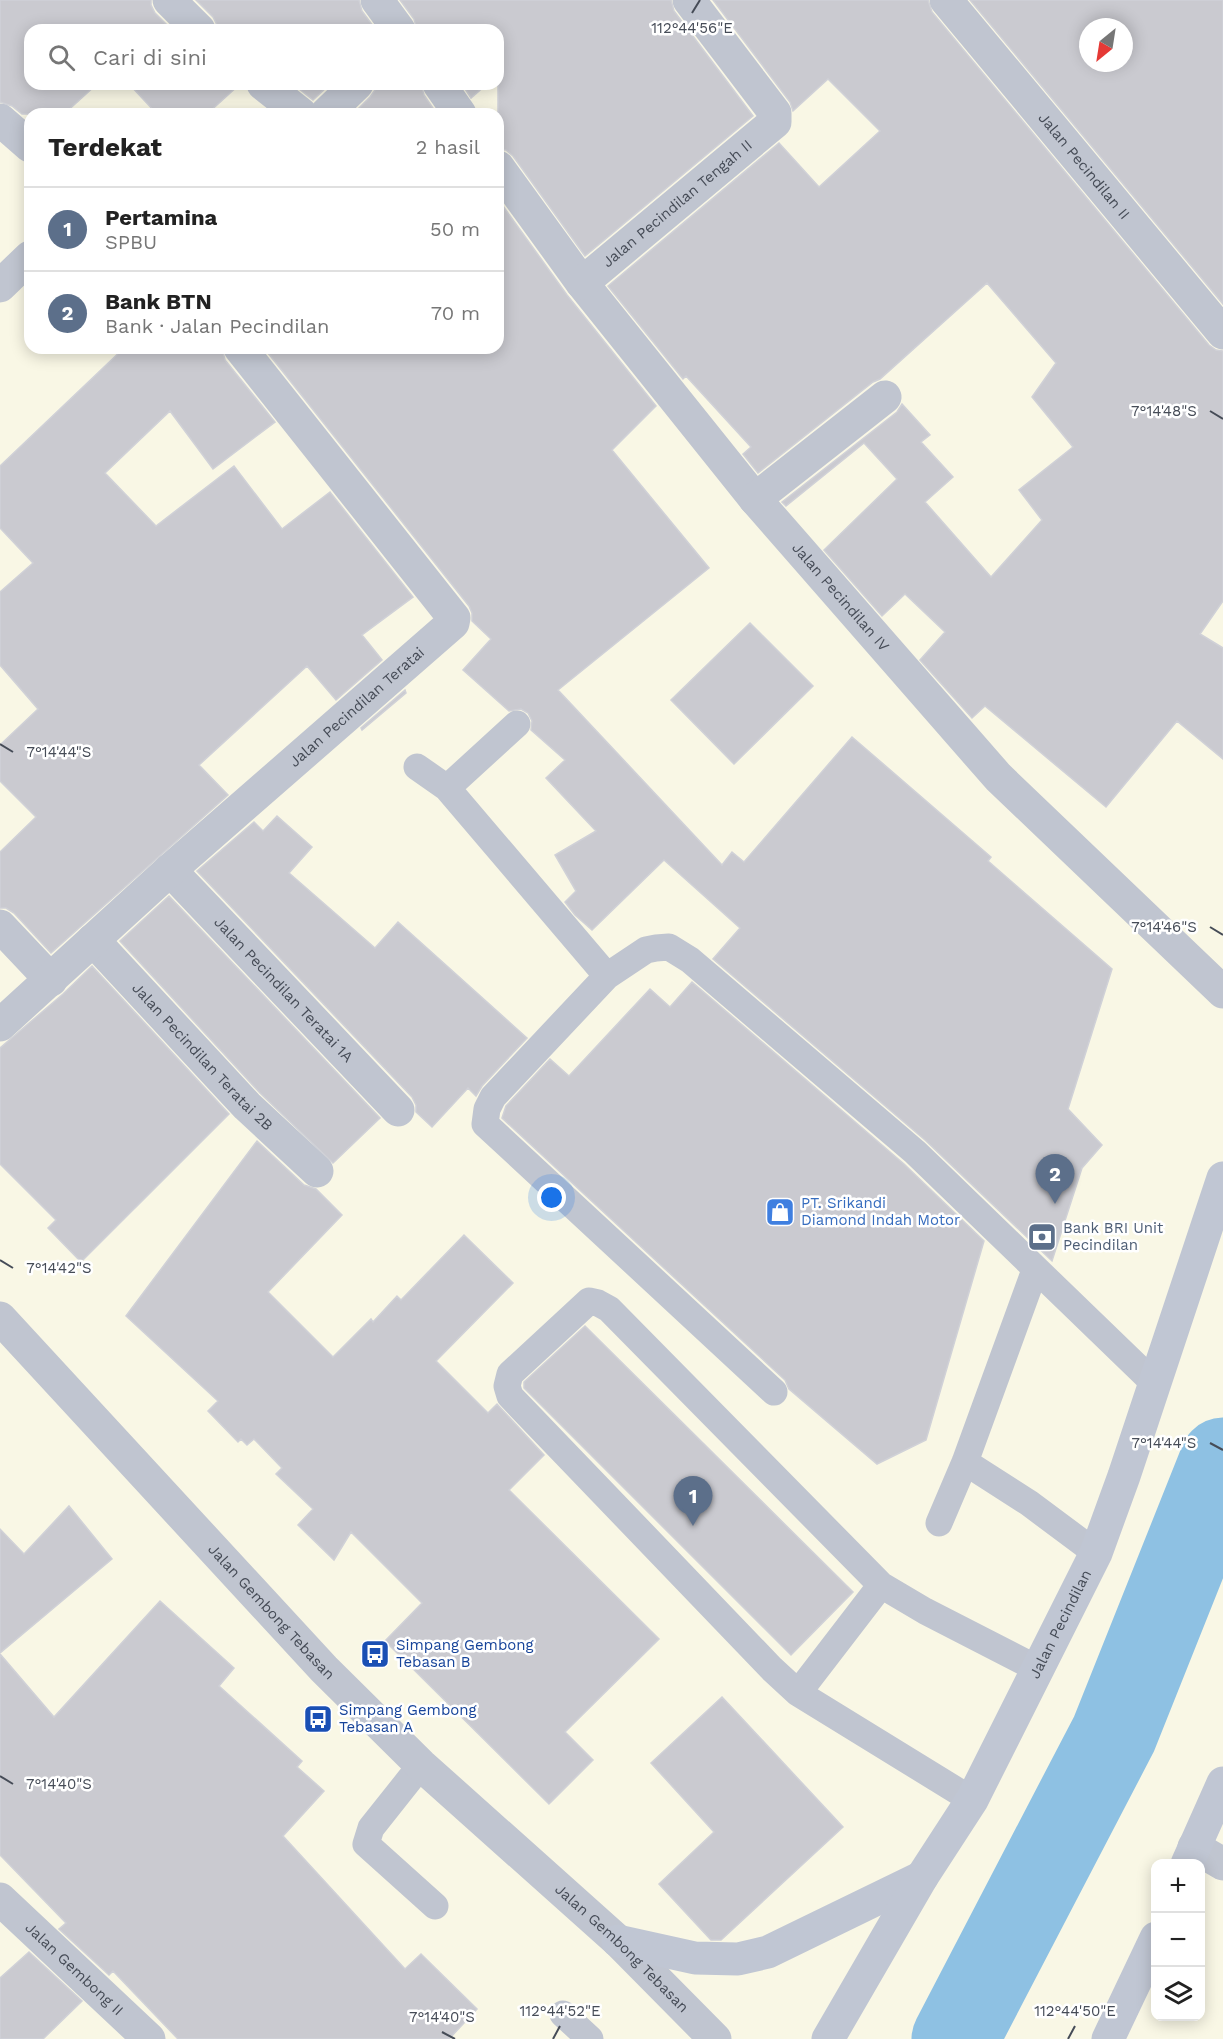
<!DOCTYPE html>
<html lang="id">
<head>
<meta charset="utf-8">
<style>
	body { margin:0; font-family:"Work Sans",sans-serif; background:#f6f6f6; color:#222 }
	.controls { position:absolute; right:18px; bottom:18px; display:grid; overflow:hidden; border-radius:12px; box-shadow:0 3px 15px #0003 }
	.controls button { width:54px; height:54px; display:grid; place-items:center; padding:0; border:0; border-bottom:2px solid #e0e0e0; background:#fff; color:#222; font:30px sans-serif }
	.compass { position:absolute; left:1079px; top:18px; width:54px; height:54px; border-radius:50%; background:#fff; box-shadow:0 3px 15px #0003; rotate:210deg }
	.you { position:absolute; left:552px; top:1198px; width:21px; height:21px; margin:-15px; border:4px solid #fff; border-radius:50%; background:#1a73e8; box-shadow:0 0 0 9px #1a73e833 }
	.badge { display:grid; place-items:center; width:39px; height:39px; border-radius:50%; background:#2951cb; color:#fff; font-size:20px; font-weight:700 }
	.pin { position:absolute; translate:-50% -50px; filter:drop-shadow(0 2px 3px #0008) }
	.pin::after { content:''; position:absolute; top:32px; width:21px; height:18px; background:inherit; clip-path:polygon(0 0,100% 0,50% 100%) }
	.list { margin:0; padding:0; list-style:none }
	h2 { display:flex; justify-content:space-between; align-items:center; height:78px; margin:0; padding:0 24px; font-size:26px }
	h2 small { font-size:20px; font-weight:400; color:#767676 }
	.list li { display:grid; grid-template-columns:39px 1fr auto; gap:18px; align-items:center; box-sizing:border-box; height:84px; padding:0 24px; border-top:2px solid #e0e0e0 }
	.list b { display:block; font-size:22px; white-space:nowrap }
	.list p { margin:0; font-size:20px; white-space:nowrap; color:#767676 }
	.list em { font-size:20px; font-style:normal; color:#767676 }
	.icon { flex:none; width:33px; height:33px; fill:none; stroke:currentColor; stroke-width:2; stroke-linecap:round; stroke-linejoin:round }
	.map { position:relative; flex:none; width:1223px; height:2039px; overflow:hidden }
	.search { position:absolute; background:#fff; box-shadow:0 3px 15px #0003; left:24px; top:24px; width:480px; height:66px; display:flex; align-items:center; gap:15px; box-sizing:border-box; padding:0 21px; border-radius:18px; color:#767676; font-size:22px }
	.panel { position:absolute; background:#fff; box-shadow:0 3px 15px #0003; left:24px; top:108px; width:480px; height:246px; border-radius:18px }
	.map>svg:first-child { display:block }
	.commercial { fill:#f9f7e5; fill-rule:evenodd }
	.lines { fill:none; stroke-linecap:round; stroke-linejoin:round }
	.river { stroke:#8ec1e3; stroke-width:87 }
	.building { fill:#cacad0; stroke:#d0d1d7; stroke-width:1.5; fill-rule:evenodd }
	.service { stroke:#c0c5d0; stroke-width:27 }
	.minor { stroke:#c0c5d0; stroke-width:33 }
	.tertiary { stroke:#c0c5d0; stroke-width:33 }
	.secondary { stroke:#c0c6d3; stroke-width:33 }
	.ticks { fill:none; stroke:#464c57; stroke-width:2 }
	.labels { text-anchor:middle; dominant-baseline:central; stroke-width:5; stroke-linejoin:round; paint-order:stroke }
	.street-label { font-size:15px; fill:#464c57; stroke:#fff }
	.shop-label { font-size:15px; fill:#366cbe; stroke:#fff; text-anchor:start }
	.service-label { font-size:15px; fill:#4e5e75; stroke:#fff; text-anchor:start }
	.transit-label { font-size:15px; fill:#164399; stroke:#fff; text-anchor:start }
	.ticks-label { font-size:15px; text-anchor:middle; fill:#464c57; stroke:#fff; stroke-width:5; stroke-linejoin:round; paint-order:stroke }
</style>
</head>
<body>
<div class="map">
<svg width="1223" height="2039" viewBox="0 0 1223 2039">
	<rect width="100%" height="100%" fill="#eeecec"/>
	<!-- commercial -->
	<path class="commercial" d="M 0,0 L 1223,0 L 1223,2039 L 0,2039 ZM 1088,27 L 1124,27 L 1124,63 L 1088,63 ZM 30,30 L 498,30 L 498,84 L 30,84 ZM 30,114 L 498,114 L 498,348 L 30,348 ZM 1156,1864 L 1200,1864 L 1200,2016 L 1156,2016 Z"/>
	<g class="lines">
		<!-- river -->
		<path class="river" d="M 955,2039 L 1114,1734 L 1223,1461"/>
	</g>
	<!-- building -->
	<path class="building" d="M 0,0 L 151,0 L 151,5 L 155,13 L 172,30 L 30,30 L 30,84 L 97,84 L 64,114 L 22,114 L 12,106 L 0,102 Z
		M 196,0 L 359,0 L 362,11 L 376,30 L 217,30 L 217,25 L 213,17 Z
		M 400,0 L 671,0 L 674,11 L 753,116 L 585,256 L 513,156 L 506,150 L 498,149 L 498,30 L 417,30 L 414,19 Z
		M 713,0 L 928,0 L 932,12 L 1209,345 L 1216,350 L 1223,351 L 1223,601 L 1200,634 L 1223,648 L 1223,759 L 1177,721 L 1106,807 L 985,706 L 972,718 L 920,660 L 945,632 L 905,594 L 882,616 L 824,550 L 897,479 L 864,443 L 786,506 L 782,502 L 897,412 L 902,404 L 930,435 L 921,442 L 953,477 L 925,502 L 991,577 L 1042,520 L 1019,490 L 1073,447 L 1032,397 L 1056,363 L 987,283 L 880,379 L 873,382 L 758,473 L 743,454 L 751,447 L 686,376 L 683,379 L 608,286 L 779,143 L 819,187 L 880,131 L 828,79 L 793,111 L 790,102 Z
		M 970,0 L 1223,0 L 1223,304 ZM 1088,27 L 1124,27 L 1124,63 L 1088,63 Z
		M 129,84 L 240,84 L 207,114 L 157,114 Z
		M 293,84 L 330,84 L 313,100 Z
		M 375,84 L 421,84 L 424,95 L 437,114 L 353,114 L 370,97 L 375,90 Z
		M 462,84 L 487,84 L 471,98 Z
		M 498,199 L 567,295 L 656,406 L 612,450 L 709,568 L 558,690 L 722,865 L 732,852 L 744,862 L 852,737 L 991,857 L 988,861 L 1112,969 L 1068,1109 L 1102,1145 L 1082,1168 L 1052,1261 L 925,1140 L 713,959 L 740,928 L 664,860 L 592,930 L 575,915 L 565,902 L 576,891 L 555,855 L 596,831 L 546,778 L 565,760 L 531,730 L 532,721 L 528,713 L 521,709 L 509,711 L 463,670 L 491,639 L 472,621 L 472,613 L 469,606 L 264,348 L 498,348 Z
		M 124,348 L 222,348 L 225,360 L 275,422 L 213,469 L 170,411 L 105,473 L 156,526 L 234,466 L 282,529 L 330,492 L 413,597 L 362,635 L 382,660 L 336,700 L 307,666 L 199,765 L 228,795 L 51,953 L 14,913 L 6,908 L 0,908 L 0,852 L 36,817 L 0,781 L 0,745 L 38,709 L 0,665 L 0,592 L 33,563 L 0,528 L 0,466 Z
		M 750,623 L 813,686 L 734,764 L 671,700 Z
		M 405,690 L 406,693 L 362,730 L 361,728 Z
		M 277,816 L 312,847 L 289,873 L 375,948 L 398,922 L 527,1038 L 482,1086 L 476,1096 L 468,1088 L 432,1127 L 416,1112 L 416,1105 L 412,1097 L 197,871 L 254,822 L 263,831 Z
		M 169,896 L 380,1118 L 333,1163 L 260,1093 L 120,941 Z
		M 92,966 L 229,1114 L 81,1262 L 48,1228 L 56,1220 L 0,1164 L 0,1048 L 63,994 Z
		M 692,982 L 904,1164 L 984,1241 L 926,1440 L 877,1464 L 789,1389 L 785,1380 L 502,1118 L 506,1106 L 550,1059 L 569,1076 L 650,989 L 670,1007 Z
		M 257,1141 L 304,1185 L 316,1189 L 342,1215 L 268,1292 L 333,1357 L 371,1319 L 373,1322 L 397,1296 L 401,1300 L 464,1235 L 513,1283 L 436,1361 L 488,1413 L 497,1404 L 544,1455 L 509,1490 L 659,1639 L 565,1732 L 593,1760 L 549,1804 L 385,1641 L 422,1603 L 351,1532 L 334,1560 L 298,1525 L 313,1509 L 276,1474 L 282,1468 L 254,1439 L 247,1445 L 241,1439 L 238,1442 L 208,1411 L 218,1401 L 126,1316 Z
		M 585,1326 L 853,1592 L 791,1655 L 524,1388 L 524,1382 Z
		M 69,1506 L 112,1559 L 0,1653 L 0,1529 L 24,1554 Z
		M 160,1601 L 234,1668 L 219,1686 L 302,1761 L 297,1767 L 324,1791 L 283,1836 L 405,1969 L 421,1954 L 477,2009 L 449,2039 L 178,2039 L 113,1971 L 109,1975 L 59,1929 L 66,1923 L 0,1855 L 0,1654 L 54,1717 Z
		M 722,1697 L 843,1827 L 721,1940 L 711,1940 L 659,1884 L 714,1832 L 651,1763 Z
		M 29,1952 L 82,2001 L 43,2039 L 0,2039 L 0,1978 Z"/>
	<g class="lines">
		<!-- service -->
		<path class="service" d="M 417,767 L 447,788 L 607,976
			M 447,788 L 517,724
			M 774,1392 L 485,1124 L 487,1109 L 493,1097 L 607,976 L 646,950 L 656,948 L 669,947 L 690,960 L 915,1152 L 1155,1384
			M 965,1462 L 1029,1503 L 1096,1553
			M 939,1523 L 965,1462 L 1035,1270
			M 798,1693 L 881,1585
			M 421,1765 L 371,1828 L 366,1844 L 435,1906
			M 972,1800 L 798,1693 L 772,1669 L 510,1396 L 507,1386 L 510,1374 L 589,1301 L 598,1303 L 609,1309 L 881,1585 L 925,1611 L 1038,1669
			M 563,2014 L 590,2039"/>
		<!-- minor -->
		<g class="minor">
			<path d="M 169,0 L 199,30"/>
			<path d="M 377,0 L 399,30"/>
			<path id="s1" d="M 946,0 L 1223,333"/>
			<path d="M 263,84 L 301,114"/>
			<path d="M 439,84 L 460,114"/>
			<path d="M 326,114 L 357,84"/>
			<path d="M 0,120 L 30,146"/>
			<path id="s2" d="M 498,167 L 582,283 L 755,499 L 998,777 L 1223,992"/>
			<path id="s3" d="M 582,283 L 775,122 L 775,113 L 689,0"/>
			<path d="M 0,286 L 30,257"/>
			<path d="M 755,499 L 885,397"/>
			<path id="s4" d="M 170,870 L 398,1110"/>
			<path d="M 0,926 L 51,980"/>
			<path id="s5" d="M 93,940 L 247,1106 L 317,1171"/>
			<path id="s6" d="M 0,1025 L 170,870 L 453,623 L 454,618 L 240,348"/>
			<path d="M 1194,1847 L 1223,1864"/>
			<path id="s7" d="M 0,1899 L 149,2039"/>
		</g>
		<!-- tertiary -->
		<path class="tertiary" id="s8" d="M 0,1318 L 324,1669 L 421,1765 L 618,1941 L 715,2039"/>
		<!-- secondary -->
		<g class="secondary">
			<path d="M 1187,1864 L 1223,1783"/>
			<path d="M 618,1941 L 695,1958 L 738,1959 L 768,1952 L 922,1877"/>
			<path id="s9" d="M 828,2039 L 922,1877 L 972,1800 L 1096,1553 L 1124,1476 L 1223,1178"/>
			<path d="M 1108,2039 L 1156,1938"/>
		</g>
	</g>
	<!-- ticks -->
	<path class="ticks" d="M 692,13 L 700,0M 1210,411 L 1223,419M 0,744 L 13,752M 1210,927 L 1223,935M 0,1260 L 13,1268M 1210,1443 L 1223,1450M 0,1776 L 13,1784M 442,2032 L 455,2039M 553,2039 L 560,2026M 1068,2039 L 1075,2026"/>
	<!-- icons -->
	<defs>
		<g id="shop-square" transform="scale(1.5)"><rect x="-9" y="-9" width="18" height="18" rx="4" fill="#3f7fe0" stroke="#fff"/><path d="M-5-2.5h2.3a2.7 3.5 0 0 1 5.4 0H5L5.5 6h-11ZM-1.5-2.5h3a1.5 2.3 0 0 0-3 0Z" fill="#fff"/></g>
		<g id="bank-square" transform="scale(1.5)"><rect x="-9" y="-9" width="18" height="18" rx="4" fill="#5c6f8a" stroke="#fff"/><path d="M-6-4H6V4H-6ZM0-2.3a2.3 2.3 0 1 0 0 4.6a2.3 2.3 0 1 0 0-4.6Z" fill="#fff"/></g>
		<g id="bus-square" transform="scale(1.5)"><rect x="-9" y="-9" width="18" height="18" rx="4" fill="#1a4fb4" stroke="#fff"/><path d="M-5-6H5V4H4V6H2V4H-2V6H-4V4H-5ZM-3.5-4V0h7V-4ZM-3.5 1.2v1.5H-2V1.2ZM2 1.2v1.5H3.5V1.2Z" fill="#fff"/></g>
	</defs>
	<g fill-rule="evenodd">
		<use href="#shop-square" x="780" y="1212"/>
		<use href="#bank-square" x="1042" y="1237"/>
		<use href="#bus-square" x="375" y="1654"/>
		<use href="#bus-square" x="318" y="1719"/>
	</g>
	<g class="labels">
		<!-- street labels -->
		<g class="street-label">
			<text stroke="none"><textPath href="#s1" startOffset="216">Jalan Pecindilan II</textPath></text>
			<text stroke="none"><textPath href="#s3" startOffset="124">Jalan Pecindilan Tengah II</textPath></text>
			<text stroke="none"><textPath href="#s2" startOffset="550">Jalan Pecindilan IV</textPath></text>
			<text stroke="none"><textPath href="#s6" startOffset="478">Jalan Pecindilan Teratai</textPath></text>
			<text stroke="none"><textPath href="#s4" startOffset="165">Jalan Pecindilan Teratai 1A</textPath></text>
			<text stroke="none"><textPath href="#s5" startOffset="160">Jalan Pecindilan Teratai 2B</textPath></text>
			<text stroke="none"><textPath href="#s8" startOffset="400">Jalan Gembong Tebasan</textPath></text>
			<text stroke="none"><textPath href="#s9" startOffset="476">Jalan Pecindilan</textPath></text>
			<text stroke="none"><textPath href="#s8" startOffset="886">Jalan Gembong Tebasan</textPath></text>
			<text stroke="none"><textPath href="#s7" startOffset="102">Jalan Gembong II</textPath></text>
		</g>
		<!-- shop labels -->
		<g class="shop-label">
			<text x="801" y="1203">PT. Srikandi<tspan x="801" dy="17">Diamond Indah Motor</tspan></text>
		</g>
		<!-- service labels -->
		<g class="service-label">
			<text x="1063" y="1228">Bank BRI Unit<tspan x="1063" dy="17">Pecindilan</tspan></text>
		</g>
		<!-- transit labels -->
		<g class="transit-label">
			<text x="396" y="1645">Simpang Gembong<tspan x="396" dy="17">Tebasan B</tspan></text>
			<text x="339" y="1710">Simpang Gembong<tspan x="339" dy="17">Tebasan A</tspan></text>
		</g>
	</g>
	<g class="ticks-label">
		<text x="692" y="33">112°44'56"E</text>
		<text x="1164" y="416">7°14'48"S</text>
		<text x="59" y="757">7°14'44"S</text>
		<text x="1164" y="932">7°14'46"S</text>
		<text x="59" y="1273">7°14'42"S</text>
		<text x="1164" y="1448">7°14'44"S</text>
		<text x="59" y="1789">7°14'40"S</text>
		<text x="560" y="2016">112°44'52"E</text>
		<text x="1075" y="2016">112°44'50"E</text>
		<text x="442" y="2022">7°14'40"S</text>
	</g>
</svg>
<div class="controls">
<button>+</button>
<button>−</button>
<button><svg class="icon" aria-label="layers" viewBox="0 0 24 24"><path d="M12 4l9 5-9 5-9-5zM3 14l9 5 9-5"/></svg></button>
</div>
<svg class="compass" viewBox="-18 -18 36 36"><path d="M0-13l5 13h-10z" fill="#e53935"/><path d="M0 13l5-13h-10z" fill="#767676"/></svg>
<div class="you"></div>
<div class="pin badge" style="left:693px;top:1526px;background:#5c6f8a">1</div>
<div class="pin badge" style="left:1055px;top:1204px;background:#5c6f8a">2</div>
<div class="search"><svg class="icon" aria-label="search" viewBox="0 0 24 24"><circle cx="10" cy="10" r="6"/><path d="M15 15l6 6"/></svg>Cari di sini</div>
<section class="panel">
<h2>Terdekat<small>2 hasil</small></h2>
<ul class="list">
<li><span class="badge" style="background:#5c6f8a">1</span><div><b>Pertamina</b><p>SPBU</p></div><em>50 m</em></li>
<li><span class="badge" style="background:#5c6f8a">2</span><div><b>Bank BTN</b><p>Bank · Jalan Pecindilan</p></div><em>70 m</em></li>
</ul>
</section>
</div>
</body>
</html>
